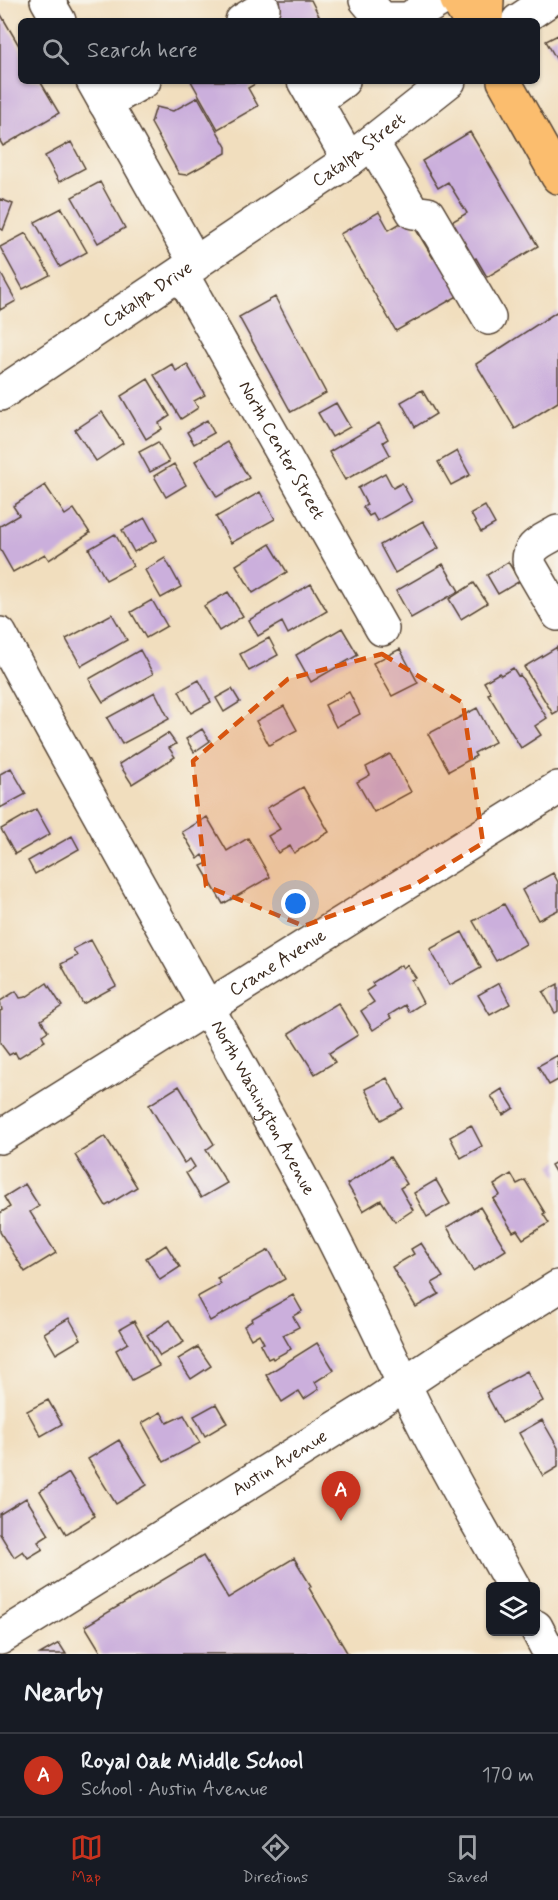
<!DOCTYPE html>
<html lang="en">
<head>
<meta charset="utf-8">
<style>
	body { margin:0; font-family:Mynerve,sans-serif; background:#242831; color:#f1f3f6 }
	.controls { position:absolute; right:18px; bottom:18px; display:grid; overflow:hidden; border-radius:9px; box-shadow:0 2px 4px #0004 }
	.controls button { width:54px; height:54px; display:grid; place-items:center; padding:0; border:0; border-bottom:2px solid #363941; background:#171b24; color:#f1f3f6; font:30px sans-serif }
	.you { position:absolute; left:296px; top:904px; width:21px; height:21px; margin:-15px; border:4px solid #fff; border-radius:50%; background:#1a73e8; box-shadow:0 0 0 9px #1a73e833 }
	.badge { display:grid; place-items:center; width:39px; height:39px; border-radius:50%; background:#c8321e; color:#fff; font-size:20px; font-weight:700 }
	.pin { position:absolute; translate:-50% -50px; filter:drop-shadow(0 2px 3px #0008) }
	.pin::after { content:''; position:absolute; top:32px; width:21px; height:18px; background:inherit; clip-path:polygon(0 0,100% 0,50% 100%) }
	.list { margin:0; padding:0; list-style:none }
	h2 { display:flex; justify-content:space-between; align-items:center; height:78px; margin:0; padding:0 24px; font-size:26px }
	h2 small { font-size:20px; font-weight:400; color:#9ea1a6 }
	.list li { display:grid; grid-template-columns:39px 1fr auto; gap:18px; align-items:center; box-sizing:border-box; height:84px; padding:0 24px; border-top:2px solid #363941 }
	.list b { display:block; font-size:22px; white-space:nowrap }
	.list p { margin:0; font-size:20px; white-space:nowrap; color:#9ea1a6 }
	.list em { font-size:20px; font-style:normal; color:#9ea1a6 }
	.icon { flex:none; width:33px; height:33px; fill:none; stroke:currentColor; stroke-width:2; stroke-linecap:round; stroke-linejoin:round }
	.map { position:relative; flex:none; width:558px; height:1654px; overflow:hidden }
	.search { position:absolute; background:#171b24; box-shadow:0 2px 4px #0004; left:18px; right:18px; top:18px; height:66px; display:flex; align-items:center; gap:15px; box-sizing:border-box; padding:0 21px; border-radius:9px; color:#9ea1a6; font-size:22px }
	.sheet { height:162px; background:#171b24 }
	nav { display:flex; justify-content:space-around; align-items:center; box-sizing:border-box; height:84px; border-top:2px solid #363941; background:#171b24; font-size:16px; color:#9ea1a6 }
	nav a { display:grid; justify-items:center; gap:3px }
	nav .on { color:#c8321e }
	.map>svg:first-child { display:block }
	.building { fill:#cbafdc }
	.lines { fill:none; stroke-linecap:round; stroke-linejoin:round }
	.minor-casing { stroke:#564536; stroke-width:36 }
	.major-casing { stroke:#564536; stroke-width:36 }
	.minor { stroke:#fff; stroke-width:33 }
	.major { stroke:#fbbd6e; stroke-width:33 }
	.marked { fill:#d7540e; fill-opacity:0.2; stroke:#d7540e; stroke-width:4.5; stroke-dasharray:12 8; stroke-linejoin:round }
	.labels { text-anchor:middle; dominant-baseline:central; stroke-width:4.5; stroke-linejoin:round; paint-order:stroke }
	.street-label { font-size:18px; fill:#3b2a1e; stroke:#f7f3e8 }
</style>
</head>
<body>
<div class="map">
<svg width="558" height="1654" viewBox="0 0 558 1654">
	<rect width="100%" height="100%" fill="#f7f3e8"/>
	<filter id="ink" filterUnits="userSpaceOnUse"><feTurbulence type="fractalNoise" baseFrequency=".0167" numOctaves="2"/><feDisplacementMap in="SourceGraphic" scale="12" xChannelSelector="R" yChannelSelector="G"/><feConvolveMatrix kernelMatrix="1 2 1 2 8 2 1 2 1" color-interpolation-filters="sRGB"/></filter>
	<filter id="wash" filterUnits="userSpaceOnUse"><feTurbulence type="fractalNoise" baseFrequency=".008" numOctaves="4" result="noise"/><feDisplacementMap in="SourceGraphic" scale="24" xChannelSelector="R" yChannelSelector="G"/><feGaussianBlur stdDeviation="1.35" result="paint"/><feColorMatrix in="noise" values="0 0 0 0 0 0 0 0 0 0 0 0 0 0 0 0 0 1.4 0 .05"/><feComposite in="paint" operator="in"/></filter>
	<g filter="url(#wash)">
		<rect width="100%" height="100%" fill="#f1debe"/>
		<g id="blocks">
			<!-- building -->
			<path class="building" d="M 270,0 L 311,0 L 321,20 L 282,21 Z
				M 0,13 L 21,49 L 21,81 L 40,81 L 59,113 L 3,146 L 0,141 Z
				M 558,35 L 558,62 L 546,41 Z
				M 191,81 L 260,81 L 248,88 L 258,106 L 218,129 Z
				M 198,97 L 226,147 L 226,153 L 186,175 L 179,174 L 151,123 L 156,107 L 173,111 Z
				M 470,132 L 538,246 L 487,277 L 476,258 L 465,264 L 443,227 L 467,213 L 448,182 L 438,188 L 422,161 Z
				M 71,142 L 85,168 L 59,182 L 45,156 Z
				M 100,182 L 125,228 L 98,243 L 72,197 Z
				M 0,199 L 13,204 L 3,230 L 0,228 Z
				M 62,208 L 87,252 L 60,267 L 35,222 Z
				M 379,212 L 389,230 L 409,218 L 433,258 L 440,253 L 463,293 L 396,331 L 340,234 Z
				M 26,233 L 50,275 L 23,289 L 0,247 Z
				M 0,272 L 16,301 L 0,310 Z
				M 275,297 L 326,393 L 291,412 L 239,317 Z
				M 558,311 L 558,402 L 515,429 L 476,364 Z
				M 172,364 L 176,371 L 187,364 L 205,395 L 194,401 L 198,408 L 181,419 L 154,375 Z
				M 148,379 L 170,416 L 159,423 L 162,429 L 146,439 L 121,396 Z
				M 422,390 L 436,414 L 415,427 L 401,402 Z
				M 336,403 L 350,427 L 332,437 L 318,413 Z
				M 102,412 L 123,443 L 96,461 L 75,430 Z
				M 207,420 L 214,433 L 194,444 L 187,432 Z
				M 379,423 L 388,439 L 383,442 L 390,455 L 345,480 L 329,452 Z
				M 158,442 L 169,462 L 150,472 L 139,452 Z
				M 227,442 L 249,478 L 217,497 L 195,461 Z
				M 457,451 L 470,475 L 451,485 L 438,462 Z
				M 174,464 L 186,485 L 166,497 L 154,476 Z
				M 385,473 L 393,488 L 402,483 L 412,501 L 377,521 L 373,514 L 369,516 L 363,507 L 367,505 L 358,488 Z
				M 45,485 L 65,515 L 74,509 L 90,533 L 49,560 L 45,554 L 13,572 L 0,549 L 0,526 L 19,515 L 13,506 Z
				M 260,492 L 275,519 L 231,543 L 216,517 Z
				M 485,506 L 495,524 L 481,532 L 471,514 Z
				M 145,518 L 157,540 L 134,552 L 122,530 Z
				M 423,521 L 439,548 L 395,573 L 380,545 Z
				M 115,534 L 133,566 L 106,580 L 89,549 Z
				M 270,544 L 287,572 L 253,593 L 236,565 Z
				M 165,558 L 181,587 L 161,598 L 145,570 Z
				M 508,562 L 520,581 L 498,594 L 487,575 Z
				M 443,564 L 459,591 L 411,618 L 396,591 Z
				M 474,583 L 487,603 L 461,619 L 449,599 Z
				M 311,584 L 327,611 L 288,634 L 282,622 L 258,636 L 249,620 Z
				M 228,592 L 243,616 L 219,631 L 204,606 Z
				M 152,600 L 167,626 L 146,638 L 131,612 Z
				M 112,614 L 127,640 L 81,666 L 66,639 Z
				M 342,628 L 358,655 L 311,682 L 296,655 Z
				M 269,638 L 278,655 L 249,671 L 240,654 Z
				M 557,647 L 558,711 L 553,714 L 524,667 Z
				M 400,649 L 418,683 L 392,696 L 373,663 Z
				M 140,650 L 153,674 L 103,702 L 89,679 Z
				M 513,668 L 518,676 L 520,675 L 547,718 L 535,726 L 541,735 L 521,748 L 488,694 L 491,693 L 484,682 L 499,673 L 501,675 Z
				M 199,680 L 211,702 L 191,713 L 179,691 Z
				M 232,689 L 240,702 L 224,712 L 216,698 Z
				M 155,692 L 169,719 L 122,744 L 107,718 Z
				M 349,692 L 360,714 L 336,727 L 325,705 Z
				M 284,706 L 297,730 L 269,745 L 256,721 Z
				M 477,708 L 495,742 L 474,753 L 476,756 L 449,771 L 428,734 Z
				M 202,729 L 210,741 L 194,752 L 186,739 Z
				M 168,733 L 176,744 L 169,748 L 175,757 L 132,784 L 119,764 Z
				M 390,754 L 411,792 L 374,812 L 357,782 L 370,775 L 366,767 Z
				M 11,768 L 26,794 L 0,808 L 0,774 Z
				M 303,787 L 329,832 L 294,853 L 290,846 L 278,853 L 268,836 L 280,829 L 267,808 Z
				M 36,809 L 50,834 L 15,854 L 1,829 Z
				M 207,817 L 227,851 L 248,838 L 270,877 L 223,904 L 201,866 L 208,863 L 203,855 L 198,859 L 182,832 Z
				M 72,836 L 79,849 L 35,874 L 28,861 Z
				M 553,873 L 558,882 L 558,910 L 538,920 L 522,890 Z
				M 504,904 L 526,944 L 496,961 L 473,921 Z
				M 462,932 L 481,968 L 450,985 L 430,949 Z
				M 91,940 L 116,986 L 83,1004 L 61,964 L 77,956 L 73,949 Z
				M 401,965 L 403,968 L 407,965 L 416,978 L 411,980 L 423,1003 L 409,1012 L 405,1005 L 389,1015 L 391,1018 L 373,1030 L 361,1011 L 374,1002 L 366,991 L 374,986 L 372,983 Z
				M 47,983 L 62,1006 L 41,1020 L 48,1031 L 42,1035 L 45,1041 L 18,1058 L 15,1052 L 9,1055 L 0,1043 L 0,1011 L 2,1010 L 0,1001 L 16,991 L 20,998 L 26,997 Z
				M 499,983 L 510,1004 L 490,1015 L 478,995 Z
				M 558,984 L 558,1011 L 555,1013 L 543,992 Z
				M 338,1003 L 358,1035 L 329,1053 L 335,1062 L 315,1074 L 289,1033 Z
				M 558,1055 L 558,1080 L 549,1085 L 538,1066 Z
				M 387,1078 L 403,1108 L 381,1120 L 365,1089 Z
				M 179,1086 L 214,1144 L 206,1150 L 227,1183 L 201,1198 L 186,1173 L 195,1167 L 190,1159 L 184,1163 L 149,1105 Z
				M 502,1089 L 514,1108 L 503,1115 L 491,1096 Z
				M 471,1125 L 482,1146 L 461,1158 L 450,1137 Z
				M 105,1136 L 137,1187 L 106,1206 L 75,1155 Z
				M 390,1157 L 407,1184 L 400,1188 L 413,1210 L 395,1222 L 381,1200 L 363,1211 L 347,1184 Z
				M 558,1161 L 558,1177 L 551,1165 Z
				M 511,1174 L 517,1184 L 525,1180 L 545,1213 L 543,1214 L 549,1223 L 523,1239 L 517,1230 L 513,1232 L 493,1199 L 500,1195 L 494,1185 Z
				M 436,1180 L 450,1204 L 427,1217 L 414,1193 Z
				M 25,1184 L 39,1206 L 30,1212 L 56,1253 L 25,1272 L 0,1232 L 0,1213 L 10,1207 L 4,1197 Z
				M 480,1207 L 506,1250 L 473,1271 L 447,1227 Z
				M 421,1243 L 443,1277 L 432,1283 L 439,1294 L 416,1307 L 392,1267 L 414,1254 L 411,1249 Z
				M 166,1245 L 180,1267 L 160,1280 L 146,1258 Z
				M 269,1250 L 285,1279 L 210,1321 L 197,1297 L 221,1284 L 217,1278 Z
				M 293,1295 L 302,1311 L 293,1316 L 299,1327 L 283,1335 L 291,1349 L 273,1359 L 272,1357 L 268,1359 L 260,1344 L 264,1343 L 259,1334 L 251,1339 L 244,1326 L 252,1321 L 251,1319 Z
				M 69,1318 L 81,1339 L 56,1354 L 44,1333 Z
				M 170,1320 L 184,1342 L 160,1356 L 147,1335 Z
				M 134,1321 L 159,1366 L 132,1380 L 116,1350 L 128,1343 L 120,1329 Z
				M 317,1343 L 334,1370 L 315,1382 L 319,1389 L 304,1399 L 299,1391 L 282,1402 L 266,1375 Z
				M 198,1347 L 211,1366 L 191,1379 L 178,1359 Z
				M 527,1371 L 543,1401 L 502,1423 L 486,1393 Z
				M 48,1400 L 62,1424 L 41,1436 L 27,1411 Z
				M 216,1404 L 227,1423 L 205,1436 L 194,1416 Z
				M 161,1412 L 167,1423 L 184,1415 L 200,1443 L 164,1462 L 142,1423 Z
				M 542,1420 L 558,1448 L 558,1467 L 543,1476 L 519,1433 Z
				M 119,1440 L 147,1485 L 116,1504 L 88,1459 Z
				M 69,1473 L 95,1516 L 66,1534 L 40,1491 Z
				M 26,1498 L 49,1535 L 38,1542 L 43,1549 L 28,1558 L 23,1551 L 14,1557 L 0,1534 L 0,1514 Z
				M 203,1556 L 228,1598 L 294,1558 L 311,1586 L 309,1588 L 348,1654 L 102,1654 L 85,1626 Z
				M 59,1643 L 66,1654 L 40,1654 Z"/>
		</g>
	</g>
	<g filter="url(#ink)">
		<use href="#blocks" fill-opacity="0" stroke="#564536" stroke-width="1.5"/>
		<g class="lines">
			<!-- minor casing -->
			<g class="minor-casing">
				<g id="minor">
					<path d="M 47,0 L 59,21"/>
					<path d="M 366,0 L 382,19 L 408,19 L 440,0"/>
					<path d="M 242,21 L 263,8"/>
					<path d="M 518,21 L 549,0"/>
					<path d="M 93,81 L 196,264"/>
					<path d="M 304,81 L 349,160"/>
					<path d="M 315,101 L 343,81"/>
					<path d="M 105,103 L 144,81"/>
					<path d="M 372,142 L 413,212 L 428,214 L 489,318"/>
					<path id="s1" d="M 181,273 L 382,629"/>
					<path id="s2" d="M 0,394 L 349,160 L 449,81"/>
					<path d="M 558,532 C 543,541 525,546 530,566 L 558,614"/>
					<path id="s3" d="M 0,634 C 99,818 204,998 303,1181 C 343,1254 378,1330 414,1405 C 444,1467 480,1526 513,1586"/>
					<path id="s4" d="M 0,1137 L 558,788"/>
					<path d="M 536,1627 L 550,1654"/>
					<path id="s5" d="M 0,1638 L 370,1407 L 445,1357 L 558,1287"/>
				</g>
			</g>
			<!-- major casing -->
			<g class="major-casing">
				<path id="major" d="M 457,0 L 470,21
					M 486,21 L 487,0
					M 504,81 L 558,177"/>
			</g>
			<!-- minor -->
			<use href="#minor" class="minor"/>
			<!-- major -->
			<use href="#major" class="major"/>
		</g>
	</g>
	<!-- marked area -->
	<path class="marked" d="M 382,654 L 463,703 L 483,843 L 414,885 L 304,926 L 206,886 L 193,761 L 288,679 Z"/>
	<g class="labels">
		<!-- street labels -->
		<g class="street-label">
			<text stroke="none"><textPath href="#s2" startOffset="434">Catalpa Street</textPath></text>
			<text stroke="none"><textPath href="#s2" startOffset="178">Catalpa Drive</textPath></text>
			<text stroke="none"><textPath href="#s1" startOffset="204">North Center Street</textPath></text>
			<text stroke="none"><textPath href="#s4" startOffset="328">Crane Avenue</textPath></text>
			<text stroke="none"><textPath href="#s3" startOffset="542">North Washington Avenue</textPath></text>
			<text stroke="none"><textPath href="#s5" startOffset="330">Austin Avenue</textPath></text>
		</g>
	</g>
</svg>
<div class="controls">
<button><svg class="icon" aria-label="layers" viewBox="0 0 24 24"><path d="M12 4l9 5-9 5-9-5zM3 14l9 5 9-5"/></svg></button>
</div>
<div class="you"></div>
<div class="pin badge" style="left:341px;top:1521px">A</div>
<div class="search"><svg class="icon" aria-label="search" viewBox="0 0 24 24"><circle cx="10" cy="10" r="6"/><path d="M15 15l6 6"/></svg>Search here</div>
</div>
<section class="sheet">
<h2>Nearby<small></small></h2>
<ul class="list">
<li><span class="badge">A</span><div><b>Royal Oak Middle School</b><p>School · Austin Avenue</p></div><em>170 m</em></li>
</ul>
</section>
<nav>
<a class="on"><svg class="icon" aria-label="map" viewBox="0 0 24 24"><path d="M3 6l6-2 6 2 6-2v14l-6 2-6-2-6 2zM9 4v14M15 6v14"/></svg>Map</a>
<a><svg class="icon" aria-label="directions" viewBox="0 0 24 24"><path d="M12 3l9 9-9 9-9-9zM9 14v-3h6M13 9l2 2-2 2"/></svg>Directions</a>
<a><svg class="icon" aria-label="saved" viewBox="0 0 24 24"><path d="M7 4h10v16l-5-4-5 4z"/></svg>Saved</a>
</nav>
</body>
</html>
